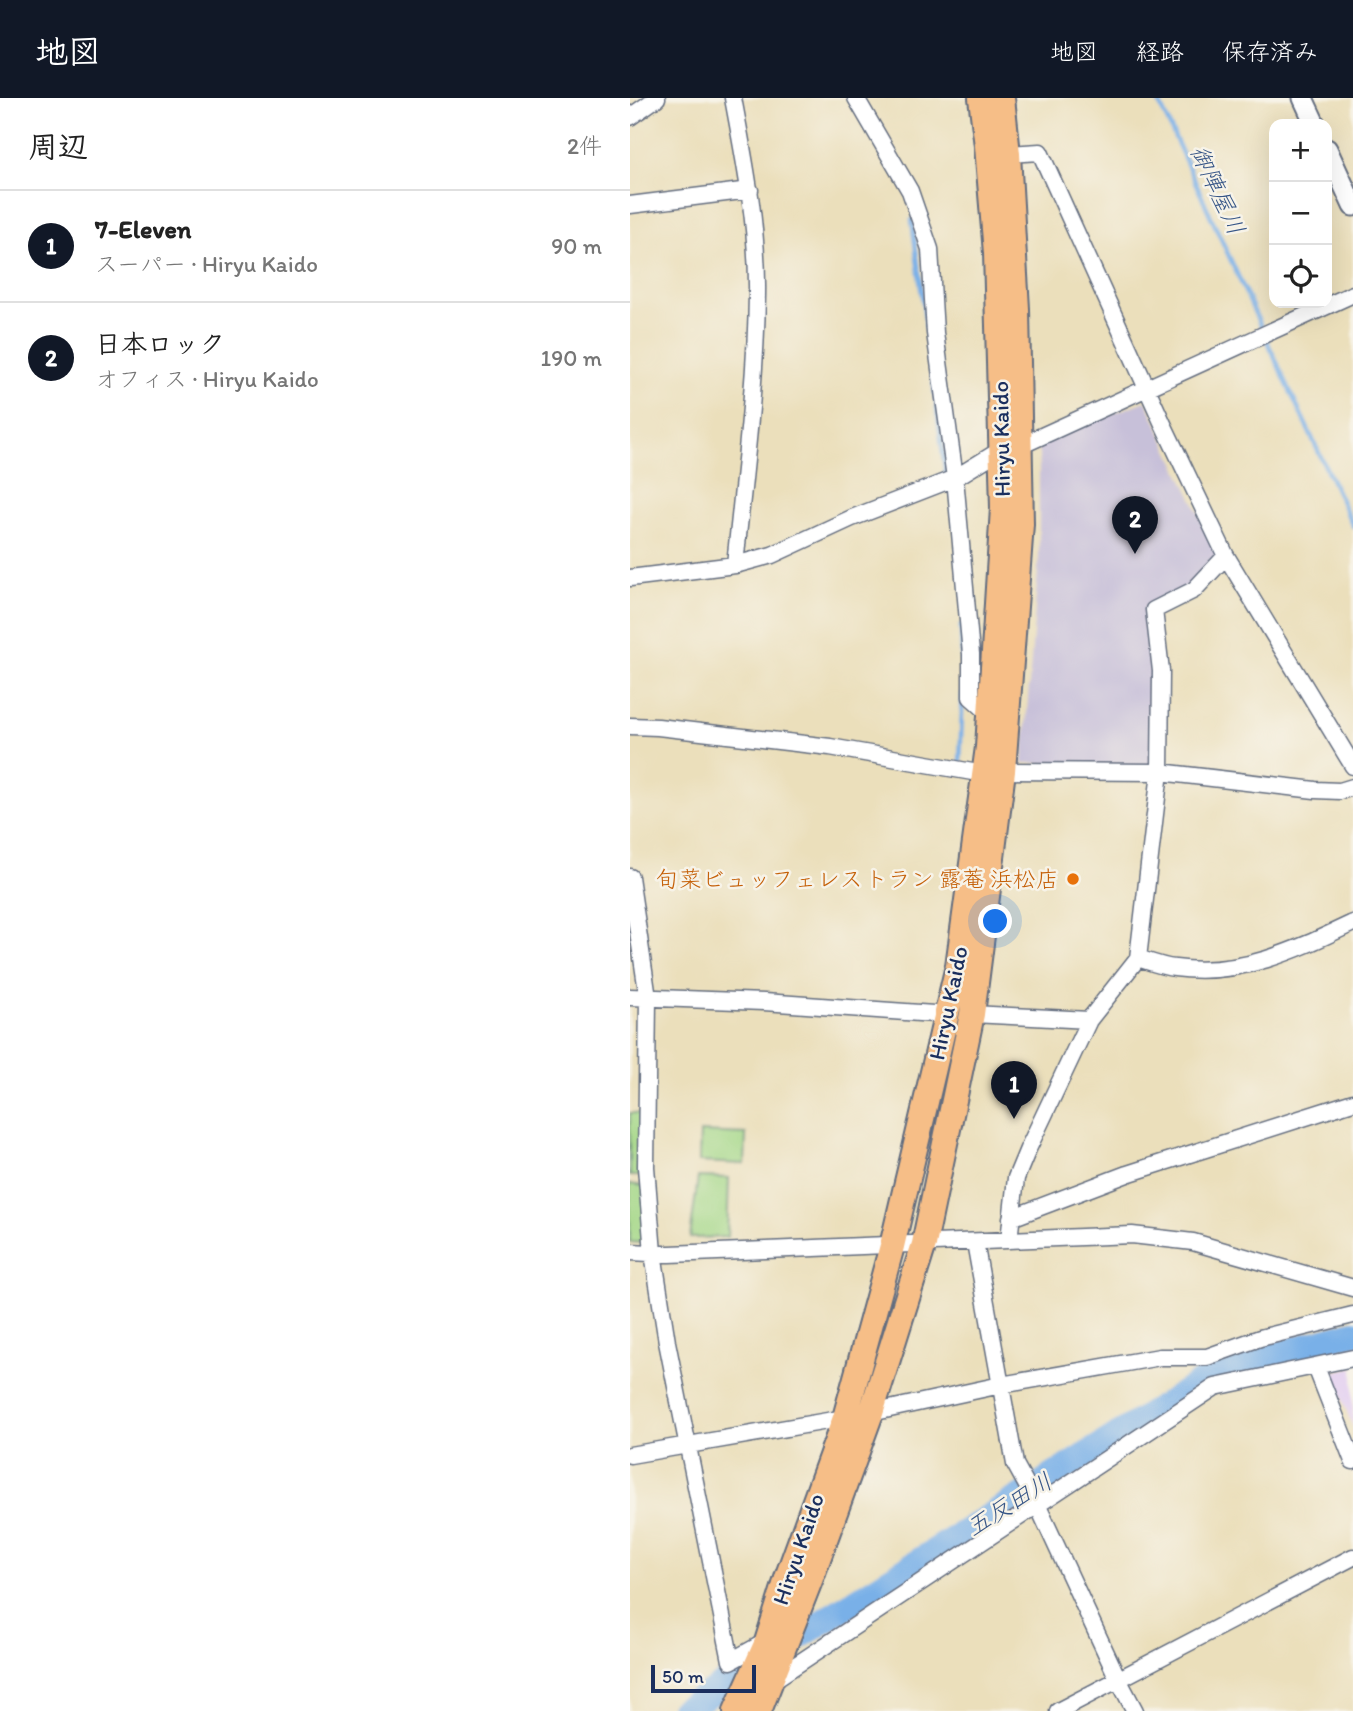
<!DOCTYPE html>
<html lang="ja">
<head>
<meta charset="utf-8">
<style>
	body { margin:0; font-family:Itim,"Klee One",sans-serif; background:#f2f2f2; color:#222 }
	.controls { position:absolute; right:21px; top:21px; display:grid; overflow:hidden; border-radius:14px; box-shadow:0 7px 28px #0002 }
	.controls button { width:63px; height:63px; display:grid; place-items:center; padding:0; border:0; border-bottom:2px solid #e0e0e0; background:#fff; color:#222; font:35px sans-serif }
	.scale { position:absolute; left:21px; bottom:18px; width:105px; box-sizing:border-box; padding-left:7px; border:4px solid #1b2f5e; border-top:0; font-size:19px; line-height:24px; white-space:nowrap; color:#1b2f5e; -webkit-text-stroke:5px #f7f3e8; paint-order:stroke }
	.you { position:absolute; left:366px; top:824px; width:24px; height:24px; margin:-18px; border:5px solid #fff; border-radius:50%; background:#1a73e8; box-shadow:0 0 0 10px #1a73e833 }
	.badge { display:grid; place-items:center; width:46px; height:46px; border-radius:50%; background:#111827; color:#fff; font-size:23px; font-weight:700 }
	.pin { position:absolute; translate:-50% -58px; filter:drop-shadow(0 2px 4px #0008) }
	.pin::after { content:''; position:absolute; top:37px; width:24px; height:21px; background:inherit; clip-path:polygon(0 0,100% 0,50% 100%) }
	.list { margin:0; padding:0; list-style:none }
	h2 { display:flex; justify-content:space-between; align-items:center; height:91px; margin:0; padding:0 28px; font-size:30px }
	h2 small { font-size:23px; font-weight:400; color:#767676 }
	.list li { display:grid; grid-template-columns:46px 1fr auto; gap:21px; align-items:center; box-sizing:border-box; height:112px; padding:0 28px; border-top:2px solid #e0e0e0 }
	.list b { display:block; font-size:26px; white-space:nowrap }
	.list p { margin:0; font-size:23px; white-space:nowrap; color:#767676 }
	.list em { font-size:23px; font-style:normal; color:#767676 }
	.icon { flex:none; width:38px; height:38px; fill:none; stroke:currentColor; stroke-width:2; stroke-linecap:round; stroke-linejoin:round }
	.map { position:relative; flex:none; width:723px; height:1613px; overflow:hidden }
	header { display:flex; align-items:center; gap:42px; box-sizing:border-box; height:98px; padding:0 35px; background:#111827; color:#fff }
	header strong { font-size:33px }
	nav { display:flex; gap:38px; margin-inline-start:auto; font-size:24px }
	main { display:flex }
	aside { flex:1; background:#fff }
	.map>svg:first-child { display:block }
	.built { fill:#e5d3f1 }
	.industrial { fill:#c7c0d9 }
	.green { fill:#a3d786; stroke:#5f8372; stroke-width:2 }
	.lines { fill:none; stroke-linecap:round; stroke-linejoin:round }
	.stream { stroke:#79b0e8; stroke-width:4.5 }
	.river { stroke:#79b0e8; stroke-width:26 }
	.minor-casing { stroke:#646d7f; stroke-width:19 }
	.tertiary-casing { stroke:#646d7f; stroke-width:23 }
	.trunk-casing { stroke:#646d7f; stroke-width:28 }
	.minor { stroke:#fff; stroke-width:16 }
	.tertiary { stroke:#fff; stroke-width:19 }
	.trunk { stroke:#f6be87; stroke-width:24 }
	.food-dot { fill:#e8710a; stroke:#f7f3e8; stroke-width:2.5 }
	.labels { text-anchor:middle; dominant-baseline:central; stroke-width:5; stroke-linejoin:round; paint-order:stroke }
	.street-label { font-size:23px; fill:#1b2f5e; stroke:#f7f3e8 }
	.food-label { font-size:23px; fill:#c56008; stroke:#f7f3e8; text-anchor:end }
	.water-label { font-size:24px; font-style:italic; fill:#375687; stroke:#f7f3e8 }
</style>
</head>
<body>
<header>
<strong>地図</strong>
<nav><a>地図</a><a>経路</a><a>保存済み</a></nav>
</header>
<main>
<aside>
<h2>周辺<small>2件</small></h2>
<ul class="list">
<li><span class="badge">1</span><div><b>7-Eleven</b><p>スーパー · Hiryu Kaido</p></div><em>90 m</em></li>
<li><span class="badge">2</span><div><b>日本ロック</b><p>オフィス · Hiryu Kaido</p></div><em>190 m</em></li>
</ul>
</aside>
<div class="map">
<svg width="723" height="1613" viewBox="0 0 723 1613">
	<rect width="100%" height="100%" fill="#f7f3e8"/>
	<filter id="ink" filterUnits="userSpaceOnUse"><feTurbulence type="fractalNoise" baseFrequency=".0143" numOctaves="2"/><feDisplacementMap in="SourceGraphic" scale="14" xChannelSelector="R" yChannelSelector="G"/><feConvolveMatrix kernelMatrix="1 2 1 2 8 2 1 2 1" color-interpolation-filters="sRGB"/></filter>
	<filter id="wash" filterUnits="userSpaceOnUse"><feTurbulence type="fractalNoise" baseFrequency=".00686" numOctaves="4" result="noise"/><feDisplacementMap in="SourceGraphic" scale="28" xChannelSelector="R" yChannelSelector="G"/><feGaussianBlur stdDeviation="1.57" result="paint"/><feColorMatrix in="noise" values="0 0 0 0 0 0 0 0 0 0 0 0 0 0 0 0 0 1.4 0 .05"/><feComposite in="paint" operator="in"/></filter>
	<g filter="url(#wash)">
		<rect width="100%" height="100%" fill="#ebdfbb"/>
		<!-- built -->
		<path class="built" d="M 723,1269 L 723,1330 L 702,1274 Z"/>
		<!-- industrial -->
		<path class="industrial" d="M 516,303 L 588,456 L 560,487 L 516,509 L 527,575 L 526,669 L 393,665 L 409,459 L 409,343 Z"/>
		<!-- green -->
		<path class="green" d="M 0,1015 L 11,1015 L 11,1078 L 0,1078 Z
			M 70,1034 L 116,1036 L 115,1066 L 69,1064 Z
			M 68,1079 L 99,1080 L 97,1139 L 60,1140 Z
			M 0,1086 L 14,1088 L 15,1145 L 0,1144 Z"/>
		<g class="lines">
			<!-- stream -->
			<path class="stream" d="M 527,0 L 633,233
				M 282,122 L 316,378
				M 636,241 L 723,428
				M 330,666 L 333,587 L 331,527"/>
			<!-- river -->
			<path class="river" d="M 52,1613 L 570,1285 L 617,1264 L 723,1235"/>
		</g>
	</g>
	<g filter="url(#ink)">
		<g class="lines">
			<!-- minor casing -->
			<g class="minor-casing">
				<path id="minor" d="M 103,0 C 115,64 128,130 127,196 C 126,286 114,377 105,467
					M 226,0 L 280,93 L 300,151 L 305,235 L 325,380 L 341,556 L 341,599 L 360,616
					M 0,19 L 27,0
					M 378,56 L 410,54 L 533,326 L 596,458 L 723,668
					M 0,107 L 120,92
					M 390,348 L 723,196
					M 0,480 L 105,467 L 142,457 L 222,420 L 325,380 L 372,351
					M 0,628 L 28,629 L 200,649 L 354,676
					M 373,673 L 530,674 L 685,692 L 710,693 L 723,689
					M 0,779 L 18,900 L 16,1069 L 23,1155 L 37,1244 L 101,1563 L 137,1543
					M 508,860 C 520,864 533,869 545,870 C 610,879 666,852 723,825
					M 0,899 L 134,904 L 318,917
					M 342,916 L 459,922
					M 381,1120 L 497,1076 L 723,1004
					M 379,1142 L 386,1080 L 398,1051 L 459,922 L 508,860 L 530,674 L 531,573 L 524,512 L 564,492 L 596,458
					M 345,1144 L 385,1366 L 407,1406 L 488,1581 L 505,1613
					M 0,1154 L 40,1156 L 502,1137 L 563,1144 L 723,1190
					M 686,1269 L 723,1363
					M 241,1315 L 371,1287 L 530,1259 L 577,1259 L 630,1240 L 723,1217
					M 0,1357 L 215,1320
					M 142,1583 L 585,1289 L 723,1260
					M 428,1613 L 723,1459"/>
			</g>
			<!-- tertiary casing -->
			<g class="tertiary-casing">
				<path id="tertiary" d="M 673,0 L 685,26
					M 697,51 L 723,108"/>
			</g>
			<!-- trunk casing -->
			<g class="trunk-casing">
				<path id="trunk" d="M 106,1613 L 137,1544 L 158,1477 L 215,1320 L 262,1148 L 328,868 L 358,649 L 373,410 L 366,155 L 357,48 L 351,0
					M 129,1613 L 181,1480 L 241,1315 L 294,1146 L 342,916 L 373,673 L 391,426 L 387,211 L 378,56 L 372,0"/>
			</g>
			<!-- minor -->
			<use href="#minor" class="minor"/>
			<!-- tertiary -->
			<use href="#tertiary" class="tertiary"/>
			<!-- trunk -->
			<use href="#trunk" class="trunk"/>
		</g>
	</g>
	<!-- markers -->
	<circle class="food-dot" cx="443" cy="781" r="7"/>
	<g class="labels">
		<!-- street labels -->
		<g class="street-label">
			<text transform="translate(371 341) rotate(-91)">Hiryu Kaido</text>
			<text transform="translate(318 905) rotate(-78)">Hiryu Kaido</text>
			<text transform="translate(168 1451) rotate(-71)">Hiryu Kaido</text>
		</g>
		<!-- food labels -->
		<g class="food-label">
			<text x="429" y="781">旬菜ビュッフェレストラン 露菴 浜松店</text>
		</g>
		<!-- water labels -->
		<g class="water-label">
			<text transform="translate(588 92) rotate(65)">御陣屋川</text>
			<text transform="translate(379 1406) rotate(-32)">五反田川</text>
		</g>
	</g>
</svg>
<div class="controls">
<button>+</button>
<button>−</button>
<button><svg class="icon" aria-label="locate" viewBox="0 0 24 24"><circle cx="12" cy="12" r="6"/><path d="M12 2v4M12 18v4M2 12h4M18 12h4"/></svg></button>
</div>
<div class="scale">50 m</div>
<div class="you"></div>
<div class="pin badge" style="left:384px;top:1021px">1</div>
<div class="pin badge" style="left:505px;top:456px">2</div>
</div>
</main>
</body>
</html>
